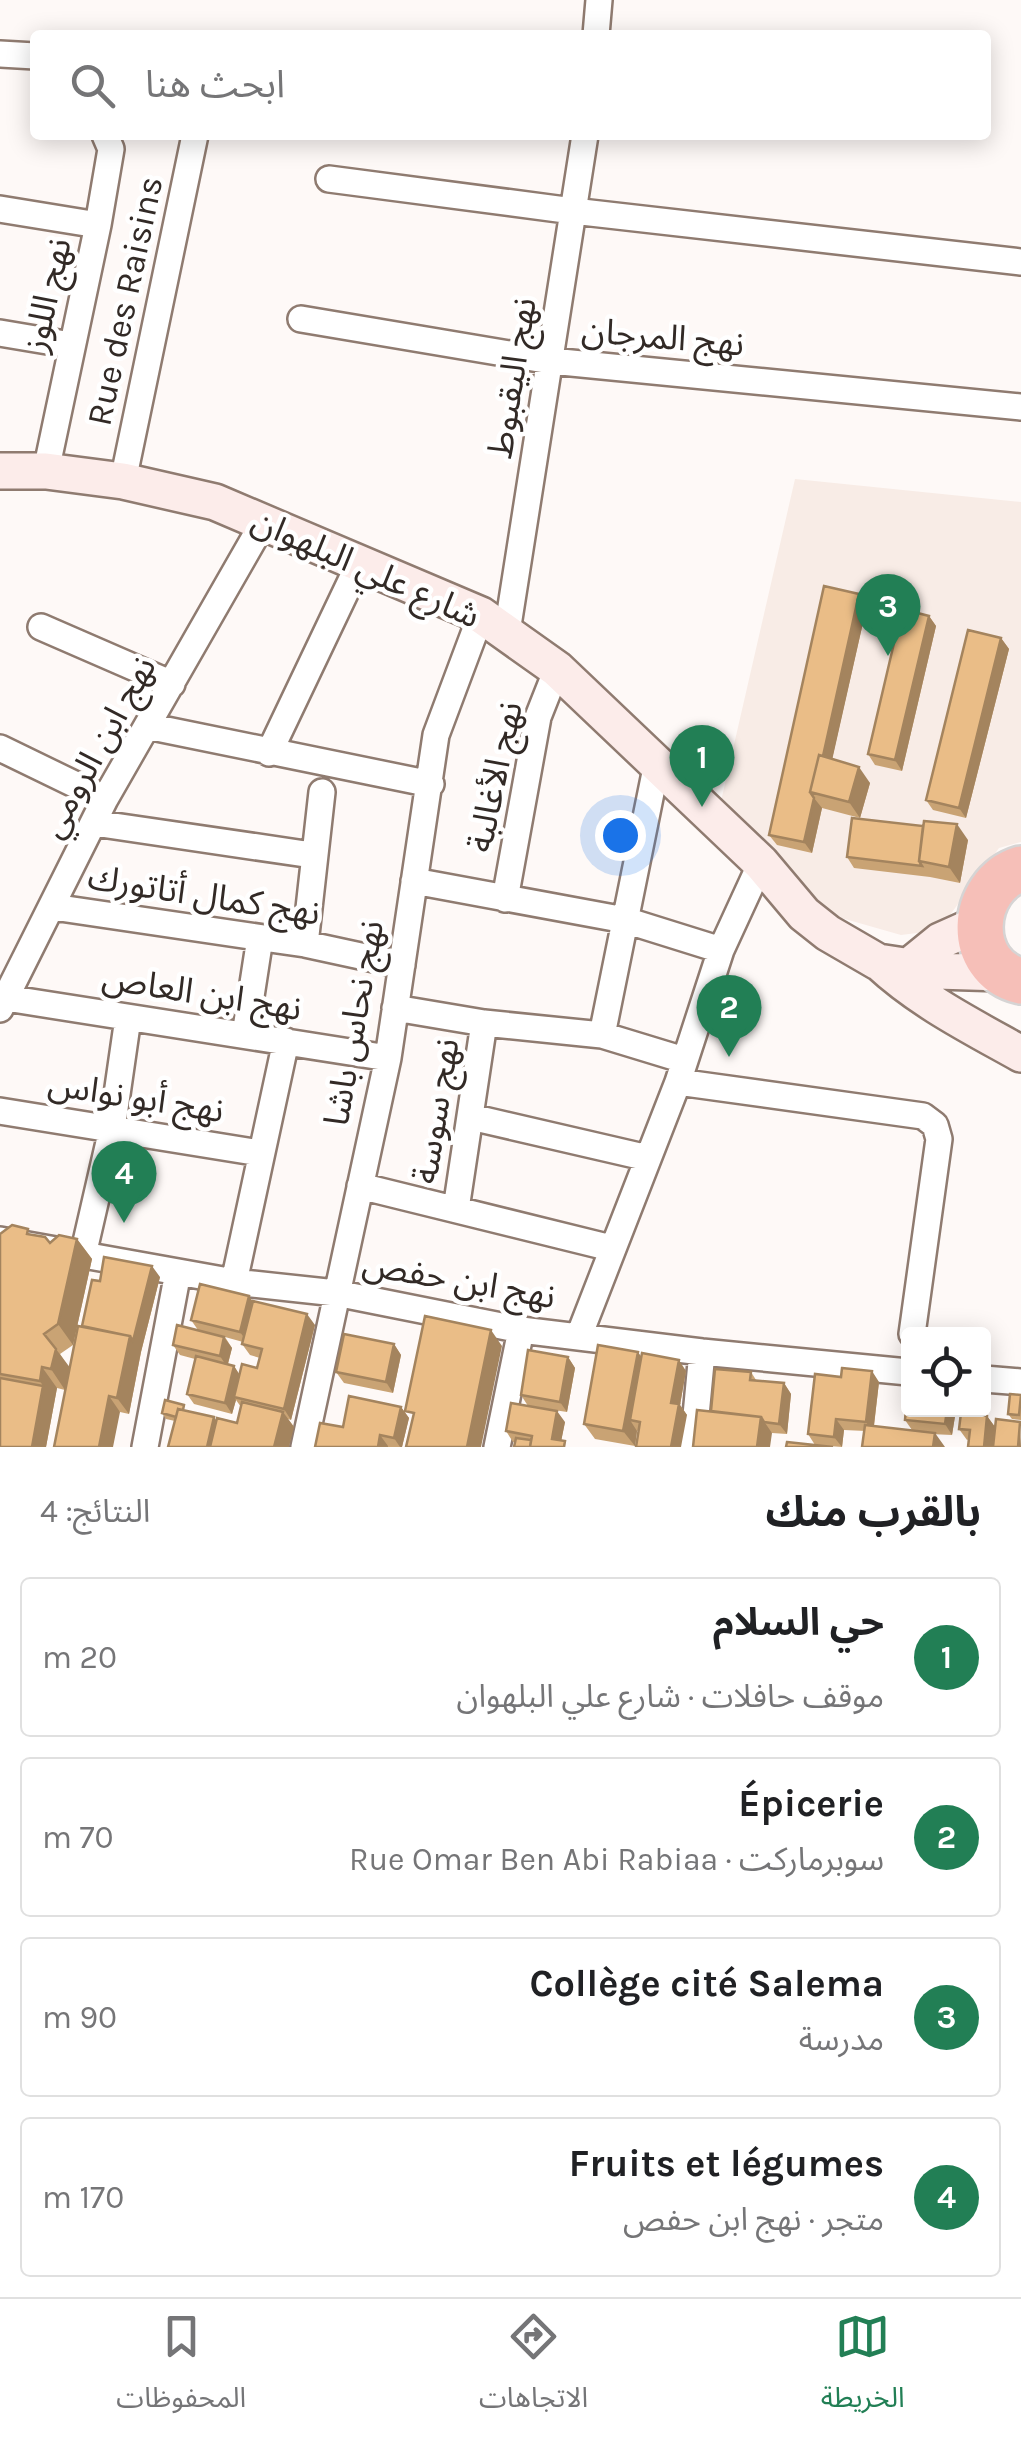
<!DOCTYPE html>
<html lang="ar">
<head>
<meta charset="utf-8">
<style>
	body { margin:0; font-family:Karla,"Noto Sans Arabic",sans-serif; background:#f6f6f6; color:#202124; direction:rtl }
	.controls { position:absolute; right:30px; bottom:30px; display:grid; overflow:hidden; border-radius:10px; box-shadow:0 5px 25px #0003 }
	.controls button { width:90px; height:90px; display:grid; place-items:center; padding:0; border:0; border-bottom:2px solid #e0e0e0; background:#fff; color:#202124; font:50px sans-serif }
	.you { position:absolute; left:620px; top:835px; width:35px; height:35px; margin:-25px; border:8px solid #fff; border-radius:50%; background:#1a73e8; box-shadow:0 0 0 15px #1a73e833 }
	.badge { display:grid; place-items:center; width:65px; height:65px; border-radius:50%; background:#227f55; color:#fff; font-size:32px; font-weight:700 }
	.pin { position:absolute; translate:-50% -82px; filter:drop-shadow(0 2px 5px #0008) }
	.pin::after { content:''; position:absolute; top:52px; width:35px; height:30px; background:inherit; clip-path:polygon(0 0,100% 0,50% 100%) }
	.list { margin:0; padding:0; list-style:none }
	h2 { display:flex; justify-content:space-between; align-items:center; height:130px; margin:0; padding:0 40px; font-size:42px }
	h2 small { font-size:32px; font-weight:400; color:#757577 }
	.list li { display:grid; grid-template-columns:65px 1fr auto; gap:30px; align-items:center; box-sizing:border-box; height:160px; margin:0 20px 20px; padding:0 20px; border:2px solid #e0e0e0; border-radius:10px }
	.list b { display:block; font-size:38px; white-space:nowrap }
	.list p { margin:0; font-size:32px; white-space:nowrap; color:#757577 }
	.list em { font-size:32px; font-style:normal; color:#757577 }
	.icon { flex:none; width:55px; height:55px; fill:none; stroke:currentColor; stroke-width:2; stroke-linecap:round; stroke-linejoin:round }
	.map { position:relative; flex:none; width:1021px; height:1447px; overflow:hidden; direction:ltr }
	.search { position:absolute; background:#fff; box-shadow:0 5px 25px #0003; left:30px; right:30px; top:30px; height:110px; display:flex; align-items:center; gap:25px; box-sizing:border-box; padding:0 35px; border-radius:10px; color:#757577; font-size:38px }
	.sheet { height:850px; background:#fff }
	nav { display:flex; justify-content:space-around; align-items:center; box-sizing:border-box; height:140px; border-top:2px solid #e0e0e0; background:#fff; font-size:28px; color:#757577 }
	nav a { display:grid; justify-items:center; gap:5px }
	nav .on { color:#227f55 }
	.map>svg:first-child { display:block }
	.built { fill:#f8ece6 }
	.lines { fill:none; stroke-linecap:round; stroke-linejoin:round }
	.street-casing { stroke:#8f7b70; stroke-width:30 }
	.secondary-casing { stroke:#8f7b70; stroke-width:40 }
	.highway-casing { stroke:#d6d4d4; stroke-width:50 }
	.street { stroke:#fff; stroke-width:25 }
	.secondary { stroke:#fcecea; stroke-width:35 }
	.highway { stroke:#f6bfb8; stroke-width:45 }
	.wall { fill:#c9a374; fill-rule:evenodd }
	.shaded-wall { fill:#a4845e }
	.building { fill:#eabd87; stroke:#a4845e; stroke-width:2.5 }
	.labels { text-anchor:middle; dominant-baseline:central; stroke-width:9; stroke-linejoin:round; paint-order:stroke }
	.street-label { font-size:35px; fill:#322a26; stroke:#fff }
</style>
</head>
<body>
<div class="map">
<svg width="1021" height="1447" viewBox="0 0 1021 1447">
	<rect width="100%" height="100%" fill="#fef9f7"/>
	<!-- built -->
	<path class="built" d="M 795,479 L 1021,502 L 1021,842 L 999,848 L 947,919 L 925,932 L 901,935 L 824,913 L 719,810 Z"/>
	<g class="lines">
		<!-- street casing -->
		<g class="street-casing">
			<path id="street" d="M 596,35 L 599,0
				M 0,54 L 35,56
				M 329,179 L 573,211 L 1021,262
				M 0,209 L 98,225
				M 301,319 L 551,361 L 1021,407
				M 0,333 L 71,345
				M 46,471 L 98,225 L 111,149 L 105,135
				M 123,481 L 195,135
				M 41,627 L 172,684
				M 507,632 L 585,135
				M 147,726 L 431,784
				M 0,748 L 105,799
				M 269,753 L 359,564
				M 94,823 L 312,855
				M 414,881 L 625,920 L 721,950
				M 505,899 L 538,717 L 557,669
				M 53,907 L 305,944 L 402,965
				M 305,944 L 322,792
				M 6,998 L 388,1058
				M 395,1008 L 484,1023 L 602,1035 L 684,1060
				M 0,1009 L 105,799 L 263,523
				M 245,1035 L 260,938
				M 602,1035 L 657,763
				M 678,1082 L 923,1116 L 935,1125 L 939,1139 L 912,1334
				M 0,1111 L 260,1153
				M 471,1117 L 648,1158
				M 360,1186 L 611,1248
				M 456,1209 L 484,1023
				M 0,1240 L 234,1282 L 336,1293 L 521,1330 L 702,1352 L 908,1372
				M 83,1255 L 112,1129 L 128,1018
				M 234,1282 L 286,1041
				M 579,1336 L 678,1082 L 721,950 L 761,863
				M 984,1379 L 1021,1382
				M 145,1447 L 178,1272
				M 304,1447 L 388,1058 L 436,735 L 481,615
				M 497,1447 L 521,1330
				M 693,1447 L 702,1352"/>
		</g>
		<!-- secondary casing -->
		<g class="secondary-casing">
			<path id="secondary" d="M 0,471 L 46,471 L 123,481 L 215,502 L 481,615 L 557,669 L 761,863 L 804,914 L 828,933 L 878,962 L 937,971 L 1002,973
				M 879,962 C 921,1001 971,1026 1021,1054
				M 908,967 L 940,941 L 978,924"/>
		</g>
		<!-- highway casing -->
		<g class="highway-casing">
			<path id="highway" d="M 1021,869 C 969,885 964,967 1021,981"/>
		</g>
		<!-- street -->
		<use href="#street" class="street"/>
		<!-- secondary -->
		<use href="#secondary" class="secondary"/>
		<!-- highway -->
		<use href="#highway" class="highway"/>
	</g>
	<!-- wall -->
	<path class="wall" d="M 859,594 L 867,605 L 832,759 L 870,783 L 860,818 L 822,808 L 812,853 L 777,845 L 769,835 Z
		M 929,616 L 936,626 L 902,771 L 875,765 L 868,754 Z
		M 1001,638 L 1009,649 L 966,818 L 933,810 L 926,800 Z
		M 968,840 L 960,883 L 930,877 L 854,868 L 847,857 Z
		M 0,1234 L 32,1235 L 50,1243 L 77,1239 L 92,1259 L 73,1345 L 60,1354 L 69,1368 L 82,1326 L 100,1281 L 160,1277 L 141,1352 L 129,1414 L 120,1412 L 65,1390 L 57,1388 L 46,1447 L 0,1447 Z
		M 253,1301 L 315,1325 L 291,1420 L 288,1419 L 294,1427 L 175,1421 L 166,1419 L 162,1413 L 188,1411 L 214,1417 L 216,1421 L 237,1423 L 241,1407 L 236,1400 L 232,1414 L 194,1404 L 187,1394 L 195,1359 L 180,1355 L 173,1345 L 198,1330 L 191,1320 ZM 225,1337 L 243,1342 L 242,1344 L 250,1355 L 260,1358 L 257,1368 L 239,1374 L 234,1366 L 228,1364 L 232,1348 Z
		M 394,1344 L 401,1355 L 393,1393 L 344,1383 L 336,1372 Z
		M 568,1357 L 575,1368 L 567,1412 L 528,1406 L 521,1395 Z
		M 642,1357 L 686,1371 L 680,1405 L 687,1415 L 637,1431 L 635,1446 L 595,1439 L 584,1424 Z
		M 751,1372 L 756,1380 L 784,1383 L 791,1394 L 787,1434 L 772,1433 L 711,1411 Z
		M 841,1377 L 879,1382 L 874,1426 L 912,1430 L 905,1420 L 956,1410 L 952,1435 L 844,1430 L 842,1447 L 815,1445 L 808,1434 Z
		M 1021,1395 L 1021,1420 L 1012,1419 L 1008,1414 Z
		M 401,1407 L 409,1418 L 402,1447 L 315,1447 L 343,1427 Z
		M 987,1416 L 995,1427 L 967,1440 L 959,1429 Z
		M 565,1422 L 561,1441 L 513,1442 L 506,1431 Z"/>
	<!-- shaded-wall -->
	<path class="shaded-wall" d="M 859,594 L 867,605 L 824,796 L 815,794 Z
		M 929,616 L 936,626 L 902,771 L 895,760 Z
		M 1001,638 L 1009,649 L 966,818 L 959,808 Z
		M 859,767 L 870,783 L 860,818 L 849,802 Z
		M 814,798 L 822,808 L 812,853 L 804,842 Z
		M 957,824 L 968,840 L 960,883 L 949,867 Z
		M 77,1239 L 92,1259 L 73,1345 L 58,1324 Z
		M 152,1266 L 160,1277 L 141,1352 L 129,1414 L 117,1398 L 130,1336 Z
		M 249,1296 L 257,1307 L 248,1343 L 240,1332 Z
		M 307,1314 L 315,1325 L 291,1420 L 284,1409 Z
		M 491,1330 L 502,1346 L 481,1447 L 467,1447 Z
		M 224,1337 L 232,1348 L 227,1367 L 220,1356 Z
		M 394,1344 L 401,1355 L 393,1393 L 386,1382 Z
		M 56,1349 L 71,1369 L 65,1390 L 51,1369 Z
		M 638,1352 L 649,1368 L 630,1420 L 637,1431 L 635,1446 L 623,1431 Z
		M 568,1357 L 575,1368 L 567,1412 L 560,1402 Z
		M 679,1360 L 686,1371 L 680,1405 L 687,1415 L 681,1447 L 671,1447 L 671,1403 Z
		M 234,1366 L 241,1377 L 234,1397 L 236,1400 L 232,1414 L 225,1403 Z
		M 42,1367 L 57,1388 L 46,1447 L 32,1447 L 43,1386 L 40,1381 Z
		M 872,1371 L 879,1382 L 873,1433 L 866,1422 Z
		M 784,1383 L 791,1394 L 787,1434 L 779,1424 Z
		M 109,1396 L 120,1412 L 113,1447 L 99,1447 Z
		M 401,1407 L 409,1418 L 402,1447 L 400,1447 L 394,1438 Z
		M 947,1410 L 956,1410 L 952,1435 L 945,1424 Z
		M 557,1411 L 565,1422 L 560,1447 L 552,1439 Z
		M 283,1412 L 294,1427 L 289,1447 L 274,1447 Z
		M 987,1416 L 995,1427 L 993,1447 L 984,1447 Z
		M 214,1417 L 221,1428 L 217,1447 L 207,1447 Z
		M 761,1417 L 772,1433 L 770,1447 L 757,1447 Z
		M 836,1419 L 844,1430 L 842,1447 L 834,1437 Z
		M 1020,1422 L 1021,1447 L 1018,1447 Z
		M 935,1433 L 945,1447 L 933,1447 Z
		M 380,1435 L 388,1446 L 388,1447 L 378,1447 Z"/>
	<!-- building -->
	<path class="building" d="M 824,586 L 859,594 L 823,756 L 819,755 L 810,792 L 814,798 L 804,842 L 769,835 Z
		M 902,609 L 929,616 L 895,760 L 868,754 Z
		M 968,630 L 1001,638 L 959,808 L 926,800 Z
		M 819,755 L 859,767 L 849,802 L 810,792 Z
		M 852,818 L 923,826 L 919,861 L 922,866 L 847,857 Z
		M 924,821 L 957,824 L 949,867 L 919,861 Z
		M 12,1225 L 28,1229 L 27,1234 L 45,1237 L 50,1243 L 59,1235 L 77,1239 L 58,1324 L 44,1334 L 56,1349 L 51,1369 L 42,1367 L 40,1381 L 0,1374 L 0,1234 Z
		M 104,1257 L 152,1266 L 133,1341 L 130,1336 L 82,1326 L 92,1280 L 100,1281 Z
		M 200,1284 L 249,1296 L 240,1332 L 191,1320 Z
		M 253,1301 L 307,1314 L 284,1409 L 234,1397 L 242,1364 L 257,1368 L 262,1349 L 242,1344 Z
		M 425,1316 L 491,1330 L 467,1447 L 406,1447 L 414,1413 L 405,1411 Z
		M 177,1325 L 224,1337 L 220,1356 L 173,1345 Z
		M 78,1326 L 130,1336 L 117,1398 L 109,1396 L 99,1447 L 54,1447 Z
		M 344,1334 L 394,1344 L 386,1382 L 336,1372 Z
		M 598,1345 L 638,1352 L 623,1431 L 584,1424 Z
		M 528,1350 L 568,1357 L 560,1402 L 521,1395 Z
		M 642,1353 L 679,1360 L 671,1403 L 679,1404 L 671,1447 L 636,1447 L 640,1422 L 630,1420 Z
		M 196,1356 L 234,1366 L 225,1403 L 187,1394 Z
		M 842,1368 L 872,1371 L 866,1422 L 836,1419 L 834,1437 L 808,1434 L 815,1374 L 841,1377 Z
		M 715,1369 L 751,1372 L 750,1380 L 784,1383 L 779,1424 L 764,1422 L 761,1417 L 711,1411 Z
		M 0,1378 L 43,1386 L 32,1447 L 0,1447 Z
		M 908,1386 L 908,1410 L 947,1410 L 945,1424 L 905,1420 Z
		M 1010,1394 L 1021,1395 L 1019,1415 L 1008,1414 Z
		M 349,1396 L 401,1407 L 394,1438 L 380,1435 L 378,1447 L 315,1447 L 320,1423 L 343,1427 Z
		M 165,1400 L 184,1405 L 183,1410 L 178,1409 L 176,1417 L 162,1413 Z
		M 242,1402 L 283,1412 L 274,1447 L 210,1447 L 217,1418 L 237,1423 Z
		M 511,1403 L 557,1411 L 552,1439 L 565,1441 L 564,1447 L 530,1447 L 532,1436 L 506,1431 Z
		M 178,1409 L 214,1417 L 207,1447 L 168,1447 Z
		M 697,1410 L 761,1417 L 757,1447 L 693,1447 Z
		M 961,1413 L 987,1416 L 984,1447 L 968,1447 L 970,1430 L 959,1429 Z
		M 996,1419 L 1020,1422 L 1018,1447 L 993,1447 Z
		M 865,1425 L 935,1433 L 933,1447 L 862,1447 Z
		M 516,1438 L 531,1440 L 530,1447 L 514,1447 Z
		M 787,1442 L 833,1447 L 786,1447 Z"/>
	<g class="labels">
		<!-- street labels -->
		<g class="street-label">
			<text transform="translate(47 295) rotate(-77)">نهج اللوز</text>
			<text transform="translate(125 301) rotate(-78)">Rue des Raisins</text>
			<text transform="translate(663 337) rotate(5)">نهج المرجان</text>
			<text transform="translate(512 378) rotate(-81)">نهج اليقبوط</text>
			<text transform="translate(366 568) rotate(24)">شارع علي البلهوان</text>
			<text transform="translate(98 747) rotate(-61)">نهج ابن الرومي</text>
			<text transform="translate(495 777) rotate(-78)">نهج الأغالبة</text>
			<text transform="translate(204 895) rotate(9)">نهج كمال أتاتورك</text>
			<text transform="translate(202 993) rotate(9)">نهج ابن العاص</text>
			<text transform="translate(354 1023) rotate(-80)">نهج نحاس باشا</text>
			<text transform="translate(136 1097) rotate(9)">نهج أبو نواس</text>
			<text transform="translate(436 1111) rotate(-81)">نهج سوسة</text>
			<text transform="translate(459 1280) rotate(10)">نهج ابن حفص</text>
		</g>
	</g>
</svg>
<div class="controls">
<button><svg class="icon" aria-label="locate" viewBox="0 0 24 24"><circle cx="12" cy="12" r="6"/><path d="M12 2v4M12 18v4M2 12h4M18 12h4"/></svg></button>
</div>
<div class="you"></div>
<div class="pin badge" style="left:702px;top:807px">1</div>
<div class="pin badge" style="left:729px;top:1057px">2</div>
<div class="pin badge" style="left:888px;top:656px">3</div>
<div class="pin badge" style="left:124px;top:1223px">4</div>
<div class="search"><svg class="icon" aria-label="search" viewBox="0 0 24 24"><circle cx="10" cy="10" r="6"/><path d="M15 15l6 6"/></svg>ابحث هنا</div>
</div>
<section class="sheet">
<h2>بالقرب منك<small>النتائج: 4</small></h2>
<ul class="list">
<li><span class="badge">1</span><div><b>حي السلام</b><p>موقف حافلات · شارع علي البلهوان</p></div><em>20 m</em></li>
<li><span class="badge">2</span><div><b>Épicerie</b><p>سوبرماركت · Rue Omar Ben Abi Rabiaa</p></div><em>70 m</em></li>
<li><span class="badge">3</span><div><b>Collège cité Salema</b><p>مدرسة</p></div><em>90 m</em></li>
<li><span class="badge">4</span><div><b>Fruits et légumes</b><p>متجر · نهج ابن حفص</p></div><em>170 m</em></li>
</ul>
</section>
<nav>
<a class="on"><svg class="icon" aria-label="map" viewBox="0 0 24 24"><path d="M3 6l6-2 6 2 6-2v14l-6 2-6-2-6 2zM9 4v14M15 6v14"/></svg>الخريطة</a>
<a><svg class="icon" aria-label="directions" viewBox="0 0 24 24"><path d="M12 3l9 9-9 9-9-9zM9 14v-3h6M13 9l2 2-2 2"/></svg>الاتجاهات</a>
<a><svg class="icon" aria-label="saved" viewBox="0 0 24 24"><path d="M7 4h10v16l-5-4-5 4z"/></svg>المحفوظات</a>
</nav>
</body>
</html>
